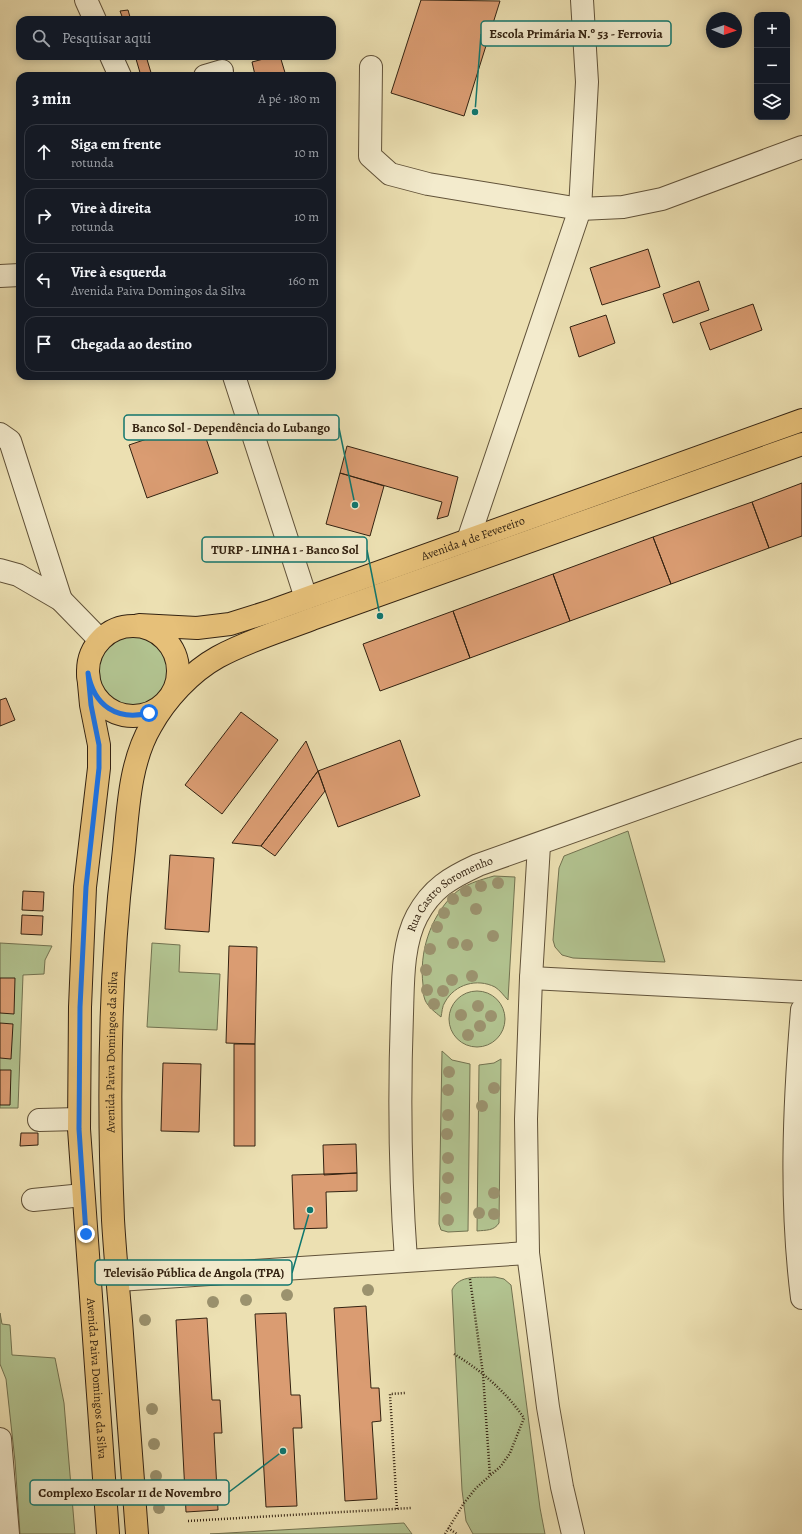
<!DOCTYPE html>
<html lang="pt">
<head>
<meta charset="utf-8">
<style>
	body { margin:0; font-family:Alegreya,serif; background:#242831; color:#f1f3f6 }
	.controls { position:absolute; right:12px; top:12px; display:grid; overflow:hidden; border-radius:8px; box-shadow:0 2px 10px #0003 }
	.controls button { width:36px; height:36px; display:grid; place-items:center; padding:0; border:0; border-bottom:1px solid #363941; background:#171b24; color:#f1f3f6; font:20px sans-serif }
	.compass { position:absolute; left:706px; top:12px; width:36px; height:36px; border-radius:50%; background:#171b24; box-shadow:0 2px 10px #0003; rotate:92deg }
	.stop { position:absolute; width:12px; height:12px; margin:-9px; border:3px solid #1a73e8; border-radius:50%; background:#fff }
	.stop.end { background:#1a73e8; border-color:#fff; box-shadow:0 1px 4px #0008 }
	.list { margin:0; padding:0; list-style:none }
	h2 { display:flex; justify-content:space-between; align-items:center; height:52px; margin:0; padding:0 16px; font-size:17px }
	h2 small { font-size:13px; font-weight:400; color:#9ea1a6 }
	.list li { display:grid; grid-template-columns:26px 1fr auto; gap:12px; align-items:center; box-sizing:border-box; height:56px; margin:0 8px 8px; padding:0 8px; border:1px solid #363941; border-radius:12px }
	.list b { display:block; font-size:15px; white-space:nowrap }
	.list p { margin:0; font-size:13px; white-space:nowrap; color:#9ea1a6 }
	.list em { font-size:13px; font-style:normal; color:#9ea1a6 }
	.icon { flex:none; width:22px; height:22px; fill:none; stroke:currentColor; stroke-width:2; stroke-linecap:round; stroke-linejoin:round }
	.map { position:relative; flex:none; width:802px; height:1534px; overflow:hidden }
	.search { position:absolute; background:#171b24; box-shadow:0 2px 10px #0003; left:16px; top:16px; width:320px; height:44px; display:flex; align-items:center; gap:10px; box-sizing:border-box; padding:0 14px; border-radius:12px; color:#9ea1a6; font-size:15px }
	.panel { position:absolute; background:#171b24; box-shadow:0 2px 10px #0003; left:16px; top:72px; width:320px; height:308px; border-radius:12px }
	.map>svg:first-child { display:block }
	.green { fill:#b2c390; stroke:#727250 }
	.building { fill:#da9c72; stroke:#321 }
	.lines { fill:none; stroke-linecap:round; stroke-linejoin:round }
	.minor-casing { stroke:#615239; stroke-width:24 }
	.major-casing { stroke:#321; stroke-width:24 }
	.path { stroke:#321; stroke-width:2.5; stroke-dasharray:1 2; stroke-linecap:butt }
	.minor { stroke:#f3ebcd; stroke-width:22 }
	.major { stroke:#e6c079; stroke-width:22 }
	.tree { fill:#9b926e }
	.route { stroke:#1a73e8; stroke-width:5 }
	.labels { text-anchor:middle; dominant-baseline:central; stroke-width:3.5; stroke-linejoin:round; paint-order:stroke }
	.street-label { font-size:12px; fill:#321; stroke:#f3ebcd }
	.leader { fill:none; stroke:#0f766e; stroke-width:1.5 }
	.callout-dot { fill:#0f766e; stroke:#f3ebcd; stroke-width:1.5 }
	.callout { fill:#f3ebcd; stroke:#0f766e; stroke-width:1.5 }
	.callout-label { font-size:13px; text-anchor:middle; font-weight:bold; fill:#321 }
</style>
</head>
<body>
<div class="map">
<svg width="802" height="1534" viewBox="0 0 802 1534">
	<rect width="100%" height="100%" fill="#ece0b2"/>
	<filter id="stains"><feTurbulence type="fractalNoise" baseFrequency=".005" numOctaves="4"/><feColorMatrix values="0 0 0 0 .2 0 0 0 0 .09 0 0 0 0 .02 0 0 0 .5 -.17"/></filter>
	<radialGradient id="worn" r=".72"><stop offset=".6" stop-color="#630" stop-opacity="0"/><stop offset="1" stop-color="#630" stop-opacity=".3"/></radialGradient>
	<!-- green -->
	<path class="green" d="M97 672a36 36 0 1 1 72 0a36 36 0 1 1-72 0Z
		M 628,831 L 665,962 L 573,958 L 562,955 L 555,947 L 553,940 L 559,868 L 564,856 Z
		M 494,876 L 515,877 L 508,1000 C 504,996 500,990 495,987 C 477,978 455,984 445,1002 C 442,1006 442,1013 441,1017 C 435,1012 428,1007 425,1000 C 423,995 423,989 423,985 C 419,952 430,918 453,895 C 464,884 480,880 494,876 Z
		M 0,943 L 52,946 L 45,960 L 44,974 L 23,975 L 18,1108 L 0,1108 Z
		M 152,943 L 180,945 L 179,972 L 220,974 L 217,1030 L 147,1027 Z
		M449 1019a28 28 0 1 1 56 0a28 28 0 1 1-56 0Z
		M 442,1051 L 452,1060 L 470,1064 L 468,1231 L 448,1232 L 441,1230 L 439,1224 Z
		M 501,1059 L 499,1223 C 494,1231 486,1230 477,1231 L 479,1065 L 494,1063 Z
		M 495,1277 L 504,1279 L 511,1285 L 540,1508 L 545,1534 L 473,1534 L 466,1521 L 462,1490 L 452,1290 C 459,1274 479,1278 495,1277 Z
		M 0,1313 L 2,1324 L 10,1325 L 12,1355 L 55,1358 L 64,1403 L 75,1534 L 20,1534 L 15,1461 L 6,1379 L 0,1364 Z
		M 404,1523 L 412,1534 L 210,1534 Z"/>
	<!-- building -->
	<path class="building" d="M 421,0 L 500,1 L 464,116 L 391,93 Z
		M 128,10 L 130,17 L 123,19 L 120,11 Z
		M 146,56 L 152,76 L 141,76 L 136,59 Z
		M 275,56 L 280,56 L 286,76 L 253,76 L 255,75 L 252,62 Z
		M 648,249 L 660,287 L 602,305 L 590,268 Z
		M 699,281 L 709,310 L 673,323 L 663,294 Z
		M 753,304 L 762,330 L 710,350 L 700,323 Z
		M 606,315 L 615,343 L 579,357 L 570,327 Z
		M 200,421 L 218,473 L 147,498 L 129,445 Z
		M 347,446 L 458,477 L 448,516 L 437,519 L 442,502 L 340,473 Z
		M 340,473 L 384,486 L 370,536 L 326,524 Z
		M 802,483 L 802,536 L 769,548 L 752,502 Z
		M 752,502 L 769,548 L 671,584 L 653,537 Z
		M 653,537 L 671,584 L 570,621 L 553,574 Z
		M 553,574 L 570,621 L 470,658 L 453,611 Z
		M 453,611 L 470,658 L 380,691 L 363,644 Z
		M 6,698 L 15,720 L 0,726 L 0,700 Z
		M 241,712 L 278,740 L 222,814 L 185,785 Z
		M 400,740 L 420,796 L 338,827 L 318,771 Z
		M 306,741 L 318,771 L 261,846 L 232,843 Z
		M 318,771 L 325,791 L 275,856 L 261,846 Z
		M 170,855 L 214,858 L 209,932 L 165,929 Z
		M 23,891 L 44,892 L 43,911 L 22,910 Z
		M 22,915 L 43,916 L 42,935 L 21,934 Z
		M 229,946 L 257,947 L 255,1044 L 226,1043 Z
		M 0,978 L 15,978 L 14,1014 L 0,1013 Z
		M 0,1023 L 13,1024 L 11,1059 L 0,1058 Z
		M 234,1044 L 255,1044 L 255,1146 L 234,1146 Z
		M 163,1063 L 201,1064 L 199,1132 L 161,1131 Z
		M 0,1070 L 11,1070 L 10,1105 L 0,1105 Z
		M 21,1133 L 38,1133 L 38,1145 L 20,1146 Z
		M 356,1144 L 357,1173 L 324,1175 L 323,1145 Z
		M 357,1173 L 357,1191 L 326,1192 L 327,1228 L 294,1229 L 292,1175 Z
		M 366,1306 L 371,1388 L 379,1388 L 381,1421 L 372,1422 L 377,1499 L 345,1501 L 334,1308 Z
		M 286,1313 L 291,1395 L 300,1395 L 302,1428 L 293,1428 L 297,1506 L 266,1507 L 255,1314 Z
		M 207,1318 L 212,1400 L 220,1400 L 222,1433 L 214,1433 L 218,1510 L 186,1512 L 176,1320 Z"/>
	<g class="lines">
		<!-- minor casing -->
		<g class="minor-casing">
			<g id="minor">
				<path d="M 86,0 L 95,20"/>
				<path d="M 111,56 L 120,76"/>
				<path d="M 371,67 L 370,156 L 390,174 L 428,184 L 580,209 L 623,207 L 662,199 L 802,147"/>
				<path d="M 205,76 L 222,71"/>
				<path d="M 0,276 L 20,275"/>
				<path d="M 234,376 L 306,598"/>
				<path d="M 0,434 L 10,441 L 61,600"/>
				<path d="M 468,540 L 580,209 L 587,82 L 582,0"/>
				<path d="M 0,570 L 18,575 L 61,600 L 100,640"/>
				<path d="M 539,845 L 531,978 L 526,1119 L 528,1253 L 548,1407 L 562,1487 L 573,1534"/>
				<path d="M 531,978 L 802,992"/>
				<path d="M 802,1010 C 794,1106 790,1202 802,1298"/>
				<path d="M 39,1120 L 79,1119"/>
				<path d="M 33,1200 L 83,1195"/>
				<path id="s1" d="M 406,1260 C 400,1178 399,1096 402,1014 C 403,984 402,944 417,916 C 432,888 450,878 478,865 L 802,750"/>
				<path d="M 118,1280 L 528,1253"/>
				<path d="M 0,1439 L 8,1534"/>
			</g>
		</g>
		<!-- major casing -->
		<g class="major-casing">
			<g id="major">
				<path id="s2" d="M 139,625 L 197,628 L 230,624 L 268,612 L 802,420"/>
				<circle cx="133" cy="671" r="45"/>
				<path id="s3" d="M 88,673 L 91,705 L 99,745 L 99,768 L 85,887 L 80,1007 L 79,1129 L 108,1534"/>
				<path id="s4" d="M 137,1534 C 132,1463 126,1392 121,1321 C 118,1287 115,1253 113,1220 C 108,1099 109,979 123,859 C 128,816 128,765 151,726 C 166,699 191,672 218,657 C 247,641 281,631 312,619 L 802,444"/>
			</g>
		</g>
		<!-- path -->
		<path class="path" d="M 470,1279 L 483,1374 L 490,1476
			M 397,1509 L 390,1394 L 405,1393
			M 188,1521 L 411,1508
			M 448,1528 L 457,1534
			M 445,1534 L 464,1503 L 476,1488 L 501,1466 L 510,1453 L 524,1418 C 506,1392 481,1370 454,1354"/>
		<!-- minor -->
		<use href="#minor" class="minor"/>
		<!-- major -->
		<use href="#major" class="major"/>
	</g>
	<!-- trees -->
	<g class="tree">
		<circle cx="498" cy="883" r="6"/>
		<circle cx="481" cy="886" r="6"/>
		<circle cx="466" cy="891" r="6"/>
		<circle cx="453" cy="899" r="6"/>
		<circle cx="476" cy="909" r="6"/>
		<circle cx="444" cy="913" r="6"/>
		<circle cx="437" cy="927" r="6"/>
		<circle cx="493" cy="936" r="6"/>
		<circle cx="453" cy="943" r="6"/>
		<circle cx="467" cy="945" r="6"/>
		<circle cx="430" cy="949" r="6"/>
		<circle cx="426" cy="970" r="6"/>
		<circle cx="472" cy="976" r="6"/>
		<circle cx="452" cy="980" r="6"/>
		<circle cx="427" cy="990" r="6"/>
		<circle cx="443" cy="991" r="6"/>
		<circle cx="434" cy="1004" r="6"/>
		<circle cx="478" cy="1006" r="6"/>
		<circle cx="461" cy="1015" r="6"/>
		<circle cx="491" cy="1016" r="6"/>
		<circle cx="480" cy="1026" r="6"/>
		<circle cx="468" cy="1035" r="6"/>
		<circle cx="449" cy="1072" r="6"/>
		<circle cx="494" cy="1088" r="6"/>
		<circle cx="448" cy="1090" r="6"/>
		<circle cx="482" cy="1106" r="6"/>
		<circle cx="448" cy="1115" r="6"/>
		<circle cx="447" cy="1134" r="6"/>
		<circle cx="448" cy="1158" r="6"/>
		<circle cx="448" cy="1178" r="6"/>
		<circle cx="494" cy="1193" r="6"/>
		<circle cx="446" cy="1198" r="6"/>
		<circle cx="479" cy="1213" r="6"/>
		<circle cx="494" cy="1214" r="6"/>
		<circle cx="448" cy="1220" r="6"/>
		<circle cx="368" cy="1290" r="6"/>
		<circle cx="287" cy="1295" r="6"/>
		<circle cx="246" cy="1300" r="6"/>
		<circle cx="213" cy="1302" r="6"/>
		<circle cx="145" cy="1320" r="6"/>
		<circle cx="152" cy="1409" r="6"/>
		<circle cx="154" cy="1444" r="6"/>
		<circle cx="156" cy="1476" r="6"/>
		<circle cx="159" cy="1508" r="6"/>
	</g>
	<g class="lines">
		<!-- route -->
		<path class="route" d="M 86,1234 L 79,1129 L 80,1007 L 86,887 L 99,768 L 99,745 L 91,705 L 88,673 C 94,706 117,721 149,713"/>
	</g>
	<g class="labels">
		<!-- street labels -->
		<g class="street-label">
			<text stroke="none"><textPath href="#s2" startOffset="349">Avenida 4 de Fevereiro</textPath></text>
			<text stroke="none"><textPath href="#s1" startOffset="386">Rua Castro Soromenho</textPath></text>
			<text stroke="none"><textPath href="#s4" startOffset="483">Avenida Paiva Domingos da Silva</textPath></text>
			<text stroke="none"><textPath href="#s3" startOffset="708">Avenida Paiva Domingos da Silva</textPath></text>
		</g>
	</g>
	<!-- callouts -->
	<path class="leader" d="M475 112L481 34M355 505L339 428M380 616L367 550M310 1210L292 1273M283 1451L229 1492"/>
	<g class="callout-dot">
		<circle cx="475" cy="112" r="4"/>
		<circle cx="355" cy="505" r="4"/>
		<circle cx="380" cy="616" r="4"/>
		<circle cx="310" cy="1210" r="4"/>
		<circle cx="283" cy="1451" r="4"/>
	</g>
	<g class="callout">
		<rect x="481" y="21" width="190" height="25" rx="4"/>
		<rect x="124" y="415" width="215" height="25" rx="4"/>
		<rect x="202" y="537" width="165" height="25" rx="4"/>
		<rect x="95" y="1260" width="197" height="25" rx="4"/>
		<rect x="30" y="1480" width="199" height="25" rx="4"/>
	</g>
	<g class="callout-label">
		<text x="576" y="38">Escola Primária N.º 53 - Ferrovia</text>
		<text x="231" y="432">Banco Sol - Dependência do Lubango</text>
		<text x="285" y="554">TURP - LINHA 1 - Banco Sol</text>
		<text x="194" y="1277">Televisão Pública de Angola (TPA)</text>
		<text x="130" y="1497">Complexo Escolar 11 de Novembro</text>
	</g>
	<rect width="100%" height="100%" filter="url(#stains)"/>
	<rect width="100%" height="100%" fill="url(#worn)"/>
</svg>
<div class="controls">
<button>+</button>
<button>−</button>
<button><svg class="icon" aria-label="layers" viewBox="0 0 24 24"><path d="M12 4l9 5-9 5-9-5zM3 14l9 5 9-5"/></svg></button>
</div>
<svg class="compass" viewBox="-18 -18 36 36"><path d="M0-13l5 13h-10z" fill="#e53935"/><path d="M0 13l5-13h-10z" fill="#9ea1a6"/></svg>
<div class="stop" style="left:149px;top:713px"></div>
<div class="stop end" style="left:86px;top:1234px"></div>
<div class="search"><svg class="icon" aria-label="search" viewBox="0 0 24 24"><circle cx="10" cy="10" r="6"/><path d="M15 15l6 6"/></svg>Pesquisar aqui</div>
<section class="panel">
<h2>3 min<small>A pé · 180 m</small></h2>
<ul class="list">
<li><svg class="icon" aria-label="ahead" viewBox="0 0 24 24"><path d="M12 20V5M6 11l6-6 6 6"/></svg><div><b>Siga em frente</b><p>rotunda</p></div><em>10 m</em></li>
<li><svg class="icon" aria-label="right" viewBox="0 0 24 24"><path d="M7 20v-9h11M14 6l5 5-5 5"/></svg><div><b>Vire à direita</b><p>rotunda</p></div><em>10 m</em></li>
<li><svg class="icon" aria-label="left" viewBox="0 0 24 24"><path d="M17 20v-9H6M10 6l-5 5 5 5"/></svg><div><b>Vire à esquerda</b><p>Avenida Paiva Domingos da Silva</p></div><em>160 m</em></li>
<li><svg class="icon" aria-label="arrive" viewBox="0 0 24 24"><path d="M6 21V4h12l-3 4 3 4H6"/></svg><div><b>Chegada ao destino</b></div></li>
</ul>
</section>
</div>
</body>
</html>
